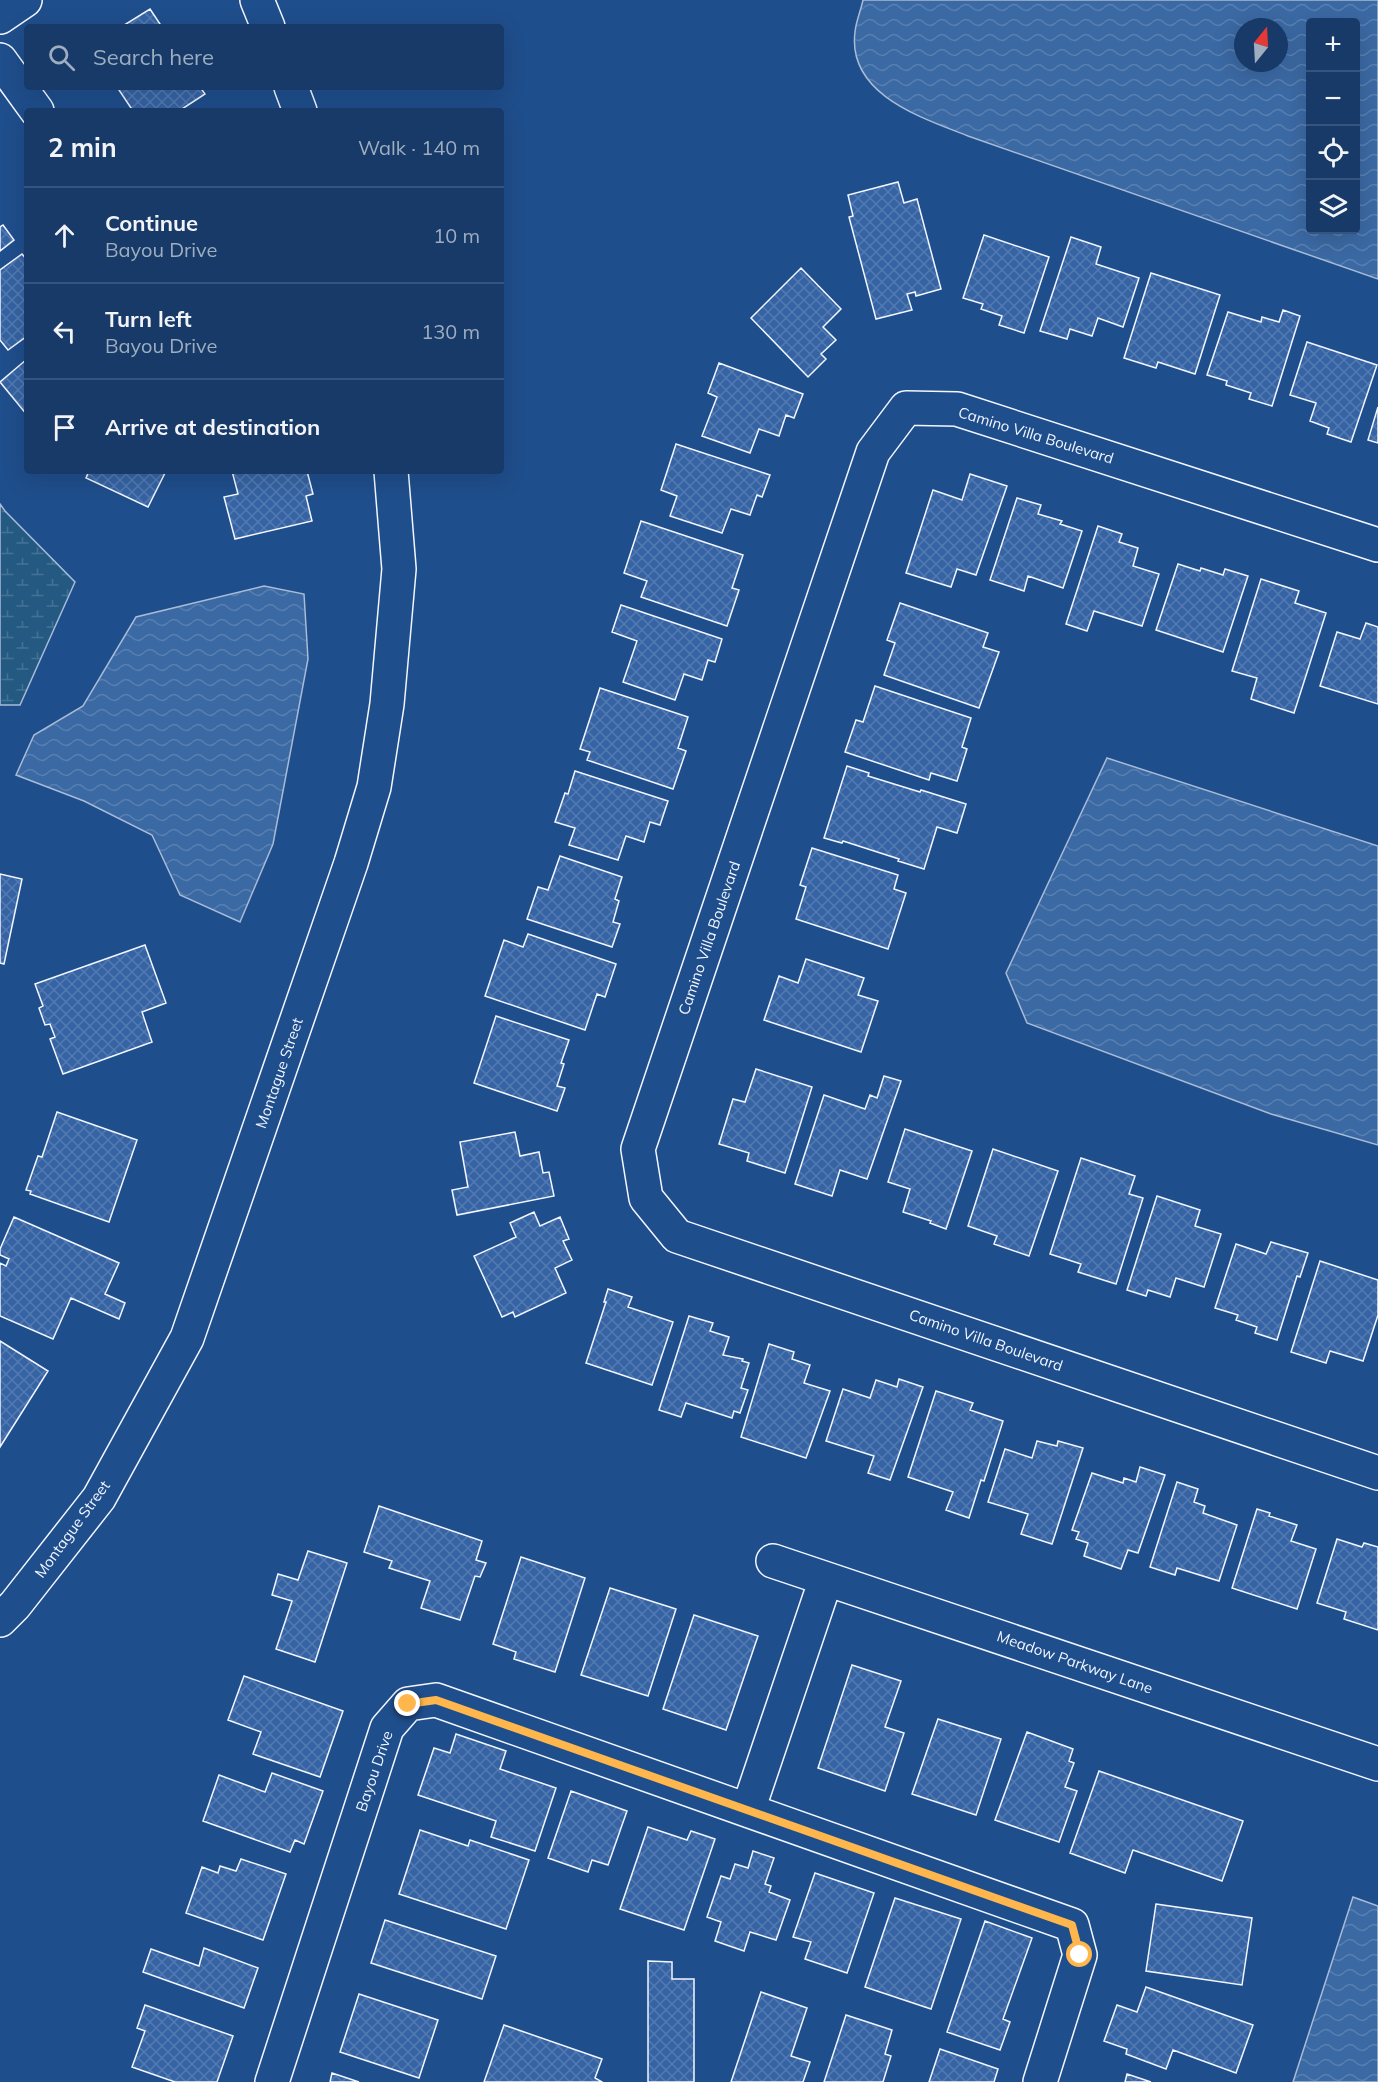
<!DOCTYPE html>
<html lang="en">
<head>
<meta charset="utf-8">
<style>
	body { margin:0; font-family:Mulish,sans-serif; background:#20416f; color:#f1f3f6 }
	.controls { position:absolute; right:18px; top:18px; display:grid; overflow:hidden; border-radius:6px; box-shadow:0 6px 24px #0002 }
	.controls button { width:54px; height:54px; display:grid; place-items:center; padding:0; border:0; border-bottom:2px solid #36547d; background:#173a69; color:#f1f3f6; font:30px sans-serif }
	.compass { position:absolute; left:1234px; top:18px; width:54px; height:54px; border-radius:50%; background:#173a69; box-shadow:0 6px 24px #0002; rotate:18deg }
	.stop { position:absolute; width:18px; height:18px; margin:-14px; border:4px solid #ffb74d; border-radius:50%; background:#fff }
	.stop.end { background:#ffb74d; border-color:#fff; box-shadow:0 2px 6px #0008 }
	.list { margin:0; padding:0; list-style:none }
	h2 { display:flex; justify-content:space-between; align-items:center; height:78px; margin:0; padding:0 24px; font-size:26px }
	h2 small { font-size:20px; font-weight:400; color:#9eadc0 }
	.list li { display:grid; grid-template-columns:39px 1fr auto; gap:18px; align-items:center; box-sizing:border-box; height:96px; padding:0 24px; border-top:2px solid #36547d }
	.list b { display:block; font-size:22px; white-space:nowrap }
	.list p { margin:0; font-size:20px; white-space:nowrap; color:#9eadc0 }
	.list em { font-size:20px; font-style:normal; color:#9eadc0 }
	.icon { flex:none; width:33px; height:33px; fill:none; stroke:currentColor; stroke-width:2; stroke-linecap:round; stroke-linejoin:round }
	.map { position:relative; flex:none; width:1378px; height:2082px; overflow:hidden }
	.search { position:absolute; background:#173a69; box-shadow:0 6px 24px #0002; left:24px; top:24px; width:480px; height:66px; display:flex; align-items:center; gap:15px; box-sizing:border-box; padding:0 21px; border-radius:6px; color:#9eadc0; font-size:22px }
	.panel { position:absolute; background:#173a69; box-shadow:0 6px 24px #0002; left:24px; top:108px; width:480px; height:366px; border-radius:6px }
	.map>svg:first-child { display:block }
	.wetland { fill:url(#wetland-marsh); stroke:#a8bbd7; stroke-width:1.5 }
	.water { fill:url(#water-waves); stroke:#a8bbd7; stroke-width:1.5; fill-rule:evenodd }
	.building { fill:url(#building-cross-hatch); stroke:#f2f6ff; stroke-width:1.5 }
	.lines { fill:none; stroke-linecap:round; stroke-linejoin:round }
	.minor-casing { stroke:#f2f6ff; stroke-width:36 }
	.minor { stroke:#1f4e8c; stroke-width:33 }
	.route { stroke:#ffb74d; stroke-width:8 }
	.labels { text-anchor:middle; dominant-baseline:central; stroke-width:4.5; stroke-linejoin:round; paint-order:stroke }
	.street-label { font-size:15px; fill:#f2f6ff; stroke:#1f4e8c }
</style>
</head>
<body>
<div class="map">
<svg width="1378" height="2082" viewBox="0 0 1378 2082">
	<defs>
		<pattern id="wetland-marsh" width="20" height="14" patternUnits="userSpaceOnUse" patternTransform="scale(1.5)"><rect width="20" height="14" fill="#245a82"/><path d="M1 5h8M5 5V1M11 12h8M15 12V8" fill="none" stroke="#447295"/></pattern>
		<pattern id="water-waves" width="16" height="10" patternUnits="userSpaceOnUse" patternTransform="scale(1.5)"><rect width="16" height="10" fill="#3b69a3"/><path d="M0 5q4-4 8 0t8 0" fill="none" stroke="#587fb1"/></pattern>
		<pattern id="building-cross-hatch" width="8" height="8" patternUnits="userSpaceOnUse" patternTransform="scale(1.5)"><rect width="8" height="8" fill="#3563a3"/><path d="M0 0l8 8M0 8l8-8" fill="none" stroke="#537ab1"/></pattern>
	</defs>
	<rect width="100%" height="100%" fill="#1f4e8c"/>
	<!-- wetland -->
	<path class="wetland" d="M 0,504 L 5,511 L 75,582 L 20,705 L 0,705 Z"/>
	<!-- water -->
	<path class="water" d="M 863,0 L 1378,0 L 1378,279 L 968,136 C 923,118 847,95 855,32 C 856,21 861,10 863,0 ZM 1310,22 L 1356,22 L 1356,230 L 1310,230 ZM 1243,27 L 1279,27 L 1279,63 L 1243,63 Z
		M 264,586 L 304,594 L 308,659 L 273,844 L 240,922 L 180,895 L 152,835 L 84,801 L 16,775 L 34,735 L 83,706 L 136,617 Z
		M 1107,758 L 1378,846 L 1378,1145 L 1271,1114 L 1027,1023 L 1006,973 Z
		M 1353,1897 L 1378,1906 L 1378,2082 L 1293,2082 Z"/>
	<!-- building -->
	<path class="building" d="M 150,9 L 162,27 L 121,27 Z
		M 117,87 L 200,87 L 205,94 L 179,111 L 133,111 Z
		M 898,182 L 904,203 L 917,199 L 941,289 L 916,296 L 915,292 L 907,294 L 912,310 L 876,319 L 849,217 L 853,216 L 848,195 Z
		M 3,225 L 14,240 L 0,251 L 0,227 Z
		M 984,235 L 1049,257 L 1024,333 L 999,325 L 1002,316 L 981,309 L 983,304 L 963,298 Z
		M 1071,237 L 1101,247 L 1096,264 L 1139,278 L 1123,327 L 1098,318 L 1092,336 L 1070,329 L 1067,339 L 1040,331 Z
		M 22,254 L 27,260 L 27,336 L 8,350 L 0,340 L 0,270 Z
		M 801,268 L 841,309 L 823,327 L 836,340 L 821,354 L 826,359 L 808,377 L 751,318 Z
		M 1151,273 L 1220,295 L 1195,374 L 1158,362 L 1156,368 L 1124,358 Z
		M 1283,310 L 1300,316 L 1272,406 L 1249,399 L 1251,393 L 1226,385 L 1227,381 L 1207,375 L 1228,312 L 1261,322 L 1262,317 L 1279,322 Z
		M 1307,342 L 1377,365 L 1351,442 L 1327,434 L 1329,428 L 1310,421 L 1316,403 L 1290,395 Z
		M 27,359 L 27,415 L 0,382 Z
		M 719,363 L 803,394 L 794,418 L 786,415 L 779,436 L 759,429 L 750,453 L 702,436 L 717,397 L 708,393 Z
		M 1378,407 L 1378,443 L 1368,440 Z
		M 676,444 L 770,475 L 762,497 L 757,495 L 750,515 L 731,509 L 722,533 L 670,516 L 677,496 L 661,490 Z
		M 89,471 L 166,471 L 148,507 L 86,478 Z
		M 232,471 L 307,471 L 313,494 L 306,496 L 312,521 L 235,539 L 224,497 L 238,494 Z
		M 970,474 L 1007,486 L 976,575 L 957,569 L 951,587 L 906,573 L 933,490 L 962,500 Z
		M 1017,498 L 1041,505 L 1038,514 L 1062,521 L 1060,524 L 1082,531 L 1063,588 L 1028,576 L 1024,591 L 990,580 Z
		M 641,521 L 743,555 L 732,588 L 739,590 L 727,626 L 641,597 L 647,581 L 624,573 Z
		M 1098,526 L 1122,534 L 1119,542 L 1138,548 L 1133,566 L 1159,574 L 1142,626 L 1094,611 L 1087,631 L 1066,624 Z
		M 1178,564 L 1200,571 L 1201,568 L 1223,575 L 1225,569 L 1248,576 L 1223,652 L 1156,630 Z
		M 1261,579 L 1299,591 L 1295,603 L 1326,613 L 1294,713 L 1251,699 L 1257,678 L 1232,671 Z
		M 900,603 L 988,633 L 983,647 L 999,652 L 979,708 L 884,675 L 895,643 L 887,640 Z
		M 621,605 L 722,639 L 715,662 L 708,660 L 702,680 L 684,674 L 675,700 L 623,682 L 637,641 L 612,632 Z
		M 1366,623 L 1378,627 L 1378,704 L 1320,686 L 1337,632 L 1360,639 Z
		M 875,686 L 971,718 L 962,747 L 967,749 L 957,781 L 931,773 L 929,780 L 845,752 L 856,720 L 863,722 Z
		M 600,688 L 688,717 L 678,748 L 686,751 L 673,789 L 587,760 L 590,752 L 580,749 Z
		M 847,766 L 869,773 L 868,776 L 920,792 L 921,790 L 966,804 L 957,833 L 937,827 L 924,869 L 898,861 L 899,859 L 843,841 L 842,843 L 824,838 Z
		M 575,771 L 668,801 L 660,825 L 650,822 L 644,842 L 626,836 L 618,860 L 569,845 L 575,828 L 555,822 L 565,793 L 568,794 Z
		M 812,848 L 898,875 L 894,889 L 906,893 L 888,949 L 796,919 L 806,887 L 800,885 Z
		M 560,856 L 622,877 L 615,899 L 619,901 L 613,922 L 620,924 L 612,947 L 527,919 L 538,887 L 548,890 Z
		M 0,874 L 22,879 L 4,964 L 0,963 Z
		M 528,934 L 616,964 L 605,997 L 597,994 L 585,1030 L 485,996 L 504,940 L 523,947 Z
		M 145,945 L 166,1003 L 142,1012 L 152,1042 L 63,1074 L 50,1039 L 55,1037 L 50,1024 L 45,1025 L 39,1008 L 43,1006 L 35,984 Z
		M 806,959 L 864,978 L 858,995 L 878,1001 L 861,1052 L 764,1020 L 779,976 L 798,983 Z
		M 496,1016 L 569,1040 L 561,1063 L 564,1064 L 557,1086 L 565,1088 L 557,1111 L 474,1083 Z
		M 756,1069 L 812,1087 L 785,1173 L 747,1161 L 749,1153 L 719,1144 L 733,1099 L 745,1102 Z
		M 884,1076 L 901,1081 L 867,1179 L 840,1170 L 832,1196 L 795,1184 L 824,1095 L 865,1109 L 870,1095 L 877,1098 Z
		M 57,1112 L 137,1140 L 109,1222 L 30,1194 L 31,1191 L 26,1190 L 38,1156 L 42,1157 Z
		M 905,1129 L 972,1151 L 946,1229 L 930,1223 L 931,1221 L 903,1212 L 910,1189 L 888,1182 Z
		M 515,1132 L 520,1156 L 539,1152 L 543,1173 L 549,1172 L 554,1196 L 457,1215 L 452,1190 L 468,1187 L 460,1142 Z
		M 993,1149 L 1058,1171 L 1029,1256 L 994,1244 L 997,1236 L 968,1226 Z
		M 1081,1158 L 1135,1176 L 1129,1194 L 1143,1198 L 1116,1284 L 1078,1272 L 1081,1264 L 1050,1254 Z
		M 1157,1196 L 1200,1210 L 1195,1226 L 1221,1234 L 1204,1287 L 1176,1278 L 1170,1297 L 1148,1290 L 1146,1296 L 1127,1290 Z
		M 534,1212 L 540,1226 L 560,1217 L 569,1239 L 563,1241 L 572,1260 L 555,1268 L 566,1293 L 515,1317 L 513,1312 L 502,1317 L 474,1256 L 516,1237 L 510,1223 Z
		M 14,1217 L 119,1263 L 105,1294 L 125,1303 L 119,1319 L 71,1298 L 53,1339 L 0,1316 L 0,1263 L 6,1266 L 9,1259 L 0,1255 L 0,1249 Z
		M 1271,1242 L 1308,1253 L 1300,1277 L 1297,1276 L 1277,1340 L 1255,1333 L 1257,1327 L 1236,1320 L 1238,1315 L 1215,1308 L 1236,1244 L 1266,1254 Z
		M 1320,1261 L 1378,1280 L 1378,1315 L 1363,1361 L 1330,1351 L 1326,1363 L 1291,1352 Z
		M 608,1289 L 632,1297 L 628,1307 L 673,1322 L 652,1385 L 586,1363 L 606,1302 L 604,1302 Z
		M 689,1316 L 713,1323 L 710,1331 L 729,1337 L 723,1355 L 743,1359 L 742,1361 L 749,1363 L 741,1388 L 748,1390 L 740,1413 L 734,1411 L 732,1418 L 686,1403 L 681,1417 L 659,1410 Z
		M 0,1341 L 48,1371 L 0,1447 Z
		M 769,1344 L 794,1352 L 792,1359 L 810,1365 L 804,1383 L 830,1391 L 806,1458 L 741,1437 Z
		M 899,1379 L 923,1387 L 890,1480 L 868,1473 L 874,1456 L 826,1441 L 843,1389 L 870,1398 L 876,1380 L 897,1387 Z
		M 936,1391 L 973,1403 L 970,1410 L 1003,1421 L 984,1481 L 981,1480 L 969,1518 L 946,1510 L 953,1492 L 908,1477 Z
		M 1037,1441 L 1057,1446 L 1058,1441 L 1083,1448 L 1052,1544 L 1021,1534 L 1028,1514 L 988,1502 L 1005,1449 L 1032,1458 Z
		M 1140,1467 L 1165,1475 L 1138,1553 L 1128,1550 L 1121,1569 L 1084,1556 L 1088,1543 L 1076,1539 L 1079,1532 L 1072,1530 L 1092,1473 L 1123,1483 L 1124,1478 L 1136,1482 Z
		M 1177,1482 L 1198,1489 L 1194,1502 L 1205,1506 L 1203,1513 L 1237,1525 L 1219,1581 L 1177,1568 L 1175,1575 L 1150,1567 Z
		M 379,1506 L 482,1541 L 476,1560 L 486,1563 L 480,1577 L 475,1576 L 460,1620 L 421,1608 L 430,1581 L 389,1568 L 392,1561 L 364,1552 Z
		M 1257,1509 L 1270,1513 L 1269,1516 L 1297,1525 L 1291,1541 L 1316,1549 L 1297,1609 L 1232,1588 Z
		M 1337,1539 L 1362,1547 L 1364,1543 L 1378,1547 L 1378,1630 L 1344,1619 L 1346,1612 L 1317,1603 Z
		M 308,1551 L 347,1563 L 315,1662 L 276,1649 L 292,1601 L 272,1595 L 278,1574 L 298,1580 Z
		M 521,1557 L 585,1578 L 555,1672 L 514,1659 L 516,1652 L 493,1644 Z
		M 610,1588 L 676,1609 L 648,1696 L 581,1675 Z
		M 694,1615 L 758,1636 L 726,1730 L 663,1709 Z
		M 852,1665 L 901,1681 L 885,1727 L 904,1733 L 885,1791 L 818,1768 Z
		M 244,1676 L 343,1711 L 320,1777 L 253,1754 L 261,1732 L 228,1720 Z
		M 938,1719 L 1001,1739 L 976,1815 L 912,1794 Z
		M 1027,1732 L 1073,1749 L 1069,1761 L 1074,1763 L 1065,1787 L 1077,1791 L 1059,1842 L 995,1820 Z
		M 456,1734 L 506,1751 L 500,1769 L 556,1788 L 535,1851 L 491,1837 L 496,1821 L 418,1795 L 434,1748 L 450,1753 Z
		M 1099,1771 L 1243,1821 L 1222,1881 L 1133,1850 L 1125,1873 L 1070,1853 Z
		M 272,1773 L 323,1791 L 304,1844 L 295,1840 L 290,1852 L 203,1821 L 219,1775 L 265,1792 Z
		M 571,1791 L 627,1811 L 608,1865 L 592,1860 L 588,1872 L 548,1858 Z
		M 648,1827 L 687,1840 L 691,1831 L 715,1839 L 684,1930 L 620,1909 Z
		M 420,1830 L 468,1846 L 470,1840 L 529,1860 L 506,1929 L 399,1894 Z
		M 753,1851 L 774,1858 L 765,1884 L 771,1886 L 769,1892 L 790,1900 L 776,1940 L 750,1932 L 744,1951 L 715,1941 L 721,1922 L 707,1917 L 721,1876 L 730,1879 L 735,1864 L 748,1868 Z
		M 241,1859 L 286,1874 L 263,1940 L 186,1913 L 202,1867 L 218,1873 L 220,1866 L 236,1871 Z
		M 815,1873 L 874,1893 L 847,1973 L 805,1959 L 811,1942 L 793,1937 Z
		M 895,1898 L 961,1919 L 931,2009 L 865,1987 Z
		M 1156,1904 L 1252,1918 L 1242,1985 L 1146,1971 Z
		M 385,1920 L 496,1956 L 482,1999 L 371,1963 Z
		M 985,1921 L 1032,1938 L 1003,2019 L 1010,2022 L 1000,2050 L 947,2032 Z
		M 204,1948 L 258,1968 L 244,2008 L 143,1972 L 151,1949 L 199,1966 Z
		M 648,1961 L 672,1962 L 672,1979 L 694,1979 L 694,2082 L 648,2082 Z
		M 1146,1987 L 1253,2025 L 1236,2073 L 1173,2050 L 1166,2069 L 1126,2054 L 1127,2049 L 1104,2041 L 1117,2005 L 1137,2012 Z
		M 761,1992 L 807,2008 L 791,2056 L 810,2062 L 803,2082 L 731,2082 Z
		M 359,1994 L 438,2020 L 419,2078 L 340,2052 Z
		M 145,2005 L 233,2036 L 217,2082 L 175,2082 L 132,2067 L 145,2031 L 137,2028 Z
		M 846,2015 L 892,2030 L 885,2054 L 891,2056 L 883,2082 L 824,2082 Z
		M 504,2025 L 602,2059 L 595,2078 L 602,2082 L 484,2082 Z
		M 940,2049 L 998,2069 L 994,2082 L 929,2082 Z
		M 332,2073 L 359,2082 L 330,2082 Z
		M 1127,2074 L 1151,2082 L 1125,2082 Z"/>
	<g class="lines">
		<!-- minor casing -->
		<g class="minor-casing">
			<path id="minor" d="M 257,0 L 268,27
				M 0,17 L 25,0
				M 0,60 L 37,111
				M 291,87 L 300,111
				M 1378,545 L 957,409 L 906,408 L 873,452 L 638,1149 L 646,1198 L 677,1236 L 1378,1473
				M 773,1561 L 1378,1764
				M 0,1620 L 15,1605 L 99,1498 L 187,1338 L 351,863 L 374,787 L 387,704 L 399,569 L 391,471
				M 748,1810 L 826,1579
				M 272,2082 L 387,1728 L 408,1704 L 436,1700 L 1072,1925 L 1080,1955 L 1040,2082"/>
		</g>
		<!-- minor -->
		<use href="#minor" class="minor"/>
	</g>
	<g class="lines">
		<!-- route -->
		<path class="route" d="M 408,1704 L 436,1700 L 1072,1925 L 1080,1955"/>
	</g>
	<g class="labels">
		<!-- street labels -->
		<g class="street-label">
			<text transform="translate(1036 435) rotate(17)">Camino Villa Boulevard</text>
			<text transform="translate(709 938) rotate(-71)">Camino Villa Boulevard</text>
			<text transform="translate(279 1073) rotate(-71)">Montague Street</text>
			<text transform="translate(986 1340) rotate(19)">Camino Villa Boulevard</text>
			<text transform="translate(72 1529) rotate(-54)">Montague Street</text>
			<text transform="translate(1075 1662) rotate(19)">Meadow Parkway Lane</text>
			<text transform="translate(374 1771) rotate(-71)">Bayou Drive</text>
		</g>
	</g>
</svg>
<div class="controls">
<button>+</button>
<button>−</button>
<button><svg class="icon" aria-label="locate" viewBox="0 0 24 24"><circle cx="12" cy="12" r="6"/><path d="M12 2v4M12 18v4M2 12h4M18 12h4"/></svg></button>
<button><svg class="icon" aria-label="layers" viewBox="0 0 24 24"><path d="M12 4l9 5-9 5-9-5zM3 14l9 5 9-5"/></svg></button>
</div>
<svg class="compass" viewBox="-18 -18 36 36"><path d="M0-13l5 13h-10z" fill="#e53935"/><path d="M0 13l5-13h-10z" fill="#9eadc0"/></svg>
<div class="stop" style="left:1080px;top:1955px"></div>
<div class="stop end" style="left:408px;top:1704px"></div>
<div class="search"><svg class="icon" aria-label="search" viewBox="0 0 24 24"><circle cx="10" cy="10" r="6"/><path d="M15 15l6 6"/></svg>Search here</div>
<section class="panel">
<h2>2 min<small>Walk · 140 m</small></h2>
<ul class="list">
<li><svg class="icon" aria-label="ahead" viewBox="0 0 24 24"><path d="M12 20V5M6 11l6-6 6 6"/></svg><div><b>Continue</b><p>Bayou Drive</p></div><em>10 m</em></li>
<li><svg class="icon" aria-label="left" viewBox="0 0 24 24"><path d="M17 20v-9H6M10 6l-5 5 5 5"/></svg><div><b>Turn left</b><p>Bayou Drive</p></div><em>130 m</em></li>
<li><svg class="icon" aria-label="arrive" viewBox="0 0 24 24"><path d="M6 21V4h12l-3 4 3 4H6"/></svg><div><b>Arrive at destination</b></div></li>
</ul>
</section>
</div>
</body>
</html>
